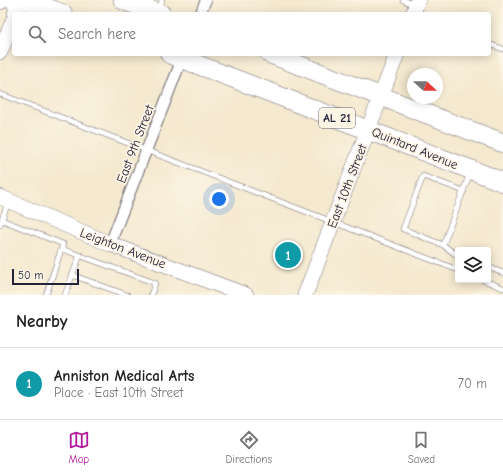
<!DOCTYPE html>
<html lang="en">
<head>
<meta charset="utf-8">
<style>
	body { margin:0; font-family:"Comic Neue",sans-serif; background:#f2f2f2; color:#202124 }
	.controls { position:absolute; right:12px; bottom:12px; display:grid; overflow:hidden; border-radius:4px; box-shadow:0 2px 10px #0003 }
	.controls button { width:36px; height:36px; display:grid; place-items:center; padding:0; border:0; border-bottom:1px solid #e0e0e0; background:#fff; color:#202124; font:20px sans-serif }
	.compass { position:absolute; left:407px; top:68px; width:36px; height:36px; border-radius:50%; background:#fff; box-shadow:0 2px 10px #0003; rotate:111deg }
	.scale { position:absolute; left:12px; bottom:10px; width:67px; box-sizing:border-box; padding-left:4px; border:2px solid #22223b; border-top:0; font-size:11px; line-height:14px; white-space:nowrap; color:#22223b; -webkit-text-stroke:3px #fcf5e5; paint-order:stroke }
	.you { position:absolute; left:219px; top:199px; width:14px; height:14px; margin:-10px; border:3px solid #fff; border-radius:50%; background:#1a73e8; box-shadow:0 0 0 6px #1a73e833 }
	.badge { display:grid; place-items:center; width:26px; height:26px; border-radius:50%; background:#b5179e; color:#fff; font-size:13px; font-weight:700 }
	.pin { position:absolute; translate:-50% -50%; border:2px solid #fff; box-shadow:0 1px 4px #0006 }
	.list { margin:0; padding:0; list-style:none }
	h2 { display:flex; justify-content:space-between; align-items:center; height:52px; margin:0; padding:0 16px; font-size:17px }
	h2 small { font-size:13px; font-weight:400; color:#757577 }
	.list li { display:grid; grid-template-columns:26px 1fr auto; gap:12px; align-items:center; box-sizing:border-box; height:72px; padding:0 16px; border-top:1px solid #e0e0e0 }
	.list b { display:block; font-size:15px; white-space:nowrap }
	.list p { margin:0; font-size:13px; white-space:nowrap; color:#757577 }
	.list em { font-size:13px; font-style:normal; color:#757577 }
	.icon { flex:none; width:22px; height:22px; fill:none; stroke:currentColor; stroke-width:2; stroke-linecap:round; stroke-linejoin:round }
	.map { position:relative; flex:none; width:503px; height:295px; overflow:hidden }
	.search { position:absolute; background:#fff; box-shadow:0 2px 10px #0003; left:12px; right:12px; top:12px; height:44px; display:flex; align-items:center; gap:10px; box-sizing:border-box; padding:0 14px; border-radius:4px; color:#757577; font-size:15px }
	.sheet { height:124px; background:#fff }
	nav { display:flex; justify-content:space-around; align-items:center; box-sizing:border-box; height:56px; border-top:1px solid #e0e0e0; background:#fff; font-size:11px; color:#757577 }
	nav a { display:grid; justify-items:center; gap:2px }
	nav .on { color:#b5179e }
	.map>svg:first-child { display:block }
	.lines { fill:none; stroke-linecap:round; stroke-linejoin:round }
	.lane-casing { stroke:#6c676e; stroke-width:6 }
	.street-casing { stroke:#6c676e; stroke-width:12 }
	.secondary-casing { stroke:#6c676e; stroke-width:16 }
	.highway-casing { stroke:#6c676e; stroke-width:20 }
	.lane { stroke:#fff; stroke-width:5 }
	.street { stroke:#fff; stroke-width:10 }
	.secondary { stroke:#fff; stroke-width:15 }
	.highway { stroke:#fff; stroke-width:19 }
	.labels { text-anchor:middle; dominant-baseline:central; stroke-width:3.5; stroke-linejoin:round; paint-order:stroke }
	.shield { fill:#fcf5e5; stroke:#63616e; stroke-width:1 }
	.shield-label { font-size:12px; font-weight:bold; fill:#22223b }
	.street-label { font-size:13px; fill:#22223b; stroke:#fcf5e5 }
</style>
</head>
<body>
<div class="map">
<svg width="503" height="295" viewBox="0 0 503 295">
	<rect width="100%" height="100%" fill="#fcf5e5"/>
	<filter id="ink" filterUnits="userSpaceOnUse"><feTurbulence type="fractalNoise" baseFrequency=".025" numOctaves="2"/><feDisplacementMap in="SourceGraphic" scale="8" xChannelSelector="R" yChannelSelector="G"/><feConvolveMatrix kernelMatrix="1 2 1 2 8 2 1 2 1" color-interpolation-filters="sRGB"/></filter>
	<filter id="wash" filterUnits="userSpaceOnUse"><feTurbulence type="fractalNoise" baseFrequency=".012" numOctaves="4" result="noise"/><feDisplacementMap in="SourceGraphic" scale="16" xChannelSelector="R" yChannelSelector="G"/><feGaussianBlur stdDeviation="0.9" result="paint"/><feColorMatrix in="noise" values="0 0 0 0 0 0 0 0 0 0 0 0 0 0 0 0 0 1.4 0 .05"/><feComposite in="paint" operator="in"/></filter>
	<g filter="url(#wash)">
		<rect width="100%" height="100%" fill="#f4e8ce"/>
	</g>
	<g filter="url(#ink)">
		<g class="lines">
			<!-- lane casing -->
			<g class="lane-casing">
				<path id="lane" d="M 403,0 L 415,5
					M 159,10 L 162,0
					M 489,44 L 503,49
					M 0,94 L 458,270
					M 2,220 L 63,244 L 46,295
					M 0,224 L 8,203
					M 443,245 L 470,173
					M 62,249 L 155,283 L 151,295
					M 458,256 L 443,245 L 403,229 L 423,176 L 464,191
					M 488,267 L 503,273
					M 72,275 L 127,295
					M 483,280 L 503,288
					M 65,295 L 80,255"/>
			</g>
			<!-- street casing -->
			<g class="street-casing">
				<path id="street" d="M 200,14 L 206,0
					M 110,244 L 183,56"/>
			</g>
			<!-- secondary casing -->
			<g class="secondary-casing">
				<path id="secondary" d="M 13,0 L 17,10 L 15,14
					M 0,2 L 3,0
					M 413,14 L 418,0
					M 0,52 L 14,19
					M 0,197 L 110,244 L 246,295
					M 305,295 L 397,54"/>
			</g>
			<!-- highway casing -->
			<g class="highway-casing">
				<path id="highway" d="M 26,0 L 63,14
					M 123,0 L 161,14
					M 170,54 L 503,182
					M 270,54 L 503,143"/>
			</g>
			<!-- lane -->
			<use href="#lane" class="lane"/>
			<!-- street -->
			<use href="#street" class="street"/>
			<!-- secondary -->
			<use href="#secondary" class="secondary"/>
			<!-- highway -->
			<use href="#highway" class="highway"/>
		</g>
	</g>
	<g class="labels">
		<!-- shield labels -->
		<rect class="shield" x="319" y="108" width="36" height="20" rx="3"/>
		<g class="shield-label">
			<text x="337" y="118">AL 21</text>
		</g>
		<!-- street labels -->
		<g class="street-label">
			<text transform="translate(135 144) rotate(-69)">East 9th Street</text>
			<text transform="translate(415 148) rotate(22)">Quintard Avenue</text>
			<text transform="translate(347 186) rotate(-69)">East 10th Street</text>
			<text transform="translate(123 248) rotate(21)">Leighton Avenue</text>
		</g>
	</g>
</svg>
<div class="controls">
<button><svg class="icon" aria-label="layers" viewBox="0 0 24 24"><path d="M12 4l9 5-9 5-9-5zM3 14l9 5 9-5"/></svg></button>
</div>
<svg class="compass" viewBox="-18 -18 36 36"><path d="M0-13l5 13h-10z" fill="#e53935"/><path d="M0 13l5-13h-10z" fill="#757577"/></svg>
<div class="scale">50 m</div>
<div class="you"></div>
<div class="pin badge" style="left:288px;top:255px;background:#0f9aa8">1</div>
<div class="search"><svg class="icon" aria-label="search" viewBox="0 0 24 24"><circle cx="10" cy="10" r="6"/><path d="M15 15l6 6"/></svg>Search here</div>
</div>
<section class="sheet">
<h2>Nearby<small></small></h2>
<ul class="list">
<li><span class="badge" style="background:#0f9aa8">1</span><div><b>Anniston Medical Arts</b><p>Place · East 10th Street</p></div><em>70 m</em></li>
</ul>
</section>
<nav>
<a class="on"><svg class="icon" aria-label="map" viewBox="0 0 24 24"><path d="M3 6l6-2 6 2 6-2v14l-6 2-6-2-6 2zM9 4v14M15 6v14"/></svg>Map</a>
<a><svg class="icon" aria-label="directions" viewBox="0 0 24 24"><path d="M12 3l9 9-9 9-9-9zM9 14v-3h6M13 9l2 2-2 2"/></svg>Directions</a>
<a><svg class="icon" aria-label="saved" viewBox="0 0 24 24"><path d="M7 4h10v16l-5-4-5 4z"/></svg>Saved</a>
</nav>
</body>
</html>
